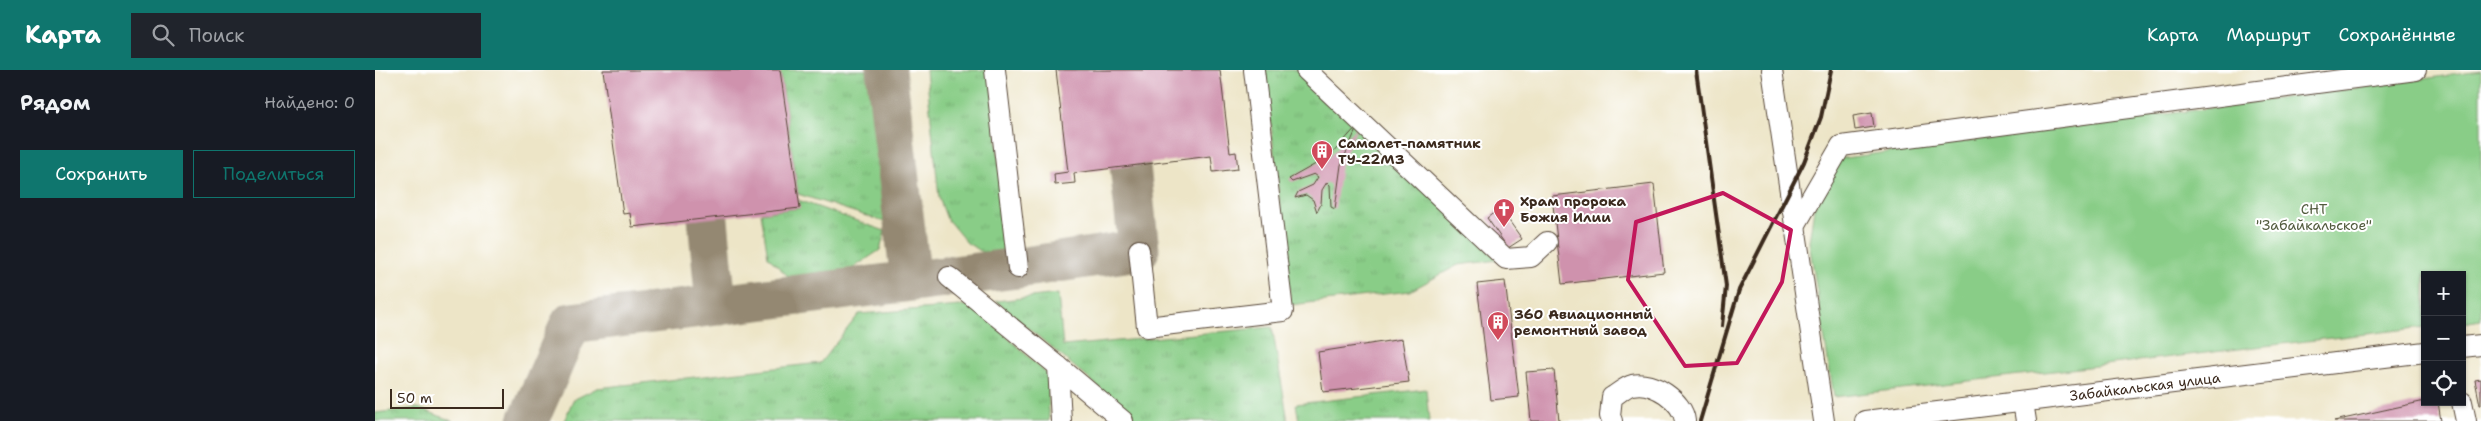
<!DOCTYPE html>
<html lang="ru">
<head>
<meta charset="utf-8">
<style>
	body { margin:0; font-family:"Shantell Sans",sans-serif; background:#20242c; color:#f1f3f6 }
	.controls { position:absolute; right:15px; bottom:15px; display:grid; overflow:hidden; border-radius:0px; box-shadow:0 1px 4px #0004 }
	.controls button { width:45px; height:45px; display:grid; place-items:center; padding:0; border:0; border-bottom:1px solid #363941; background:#171b24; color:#f1f3f6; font:25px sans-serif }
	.scale { position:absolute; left:15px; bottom:12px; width:114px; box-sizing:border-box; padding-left:5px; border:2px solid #3b2a1e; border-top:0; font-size:14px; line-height:18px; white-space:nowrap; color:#3b2a1e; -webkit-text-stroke:4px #fff; paint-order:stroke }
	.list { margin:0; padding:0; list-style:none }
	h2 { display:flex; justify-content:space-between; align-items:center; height:65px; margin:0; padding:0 20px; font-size:21px }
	h2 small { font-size:16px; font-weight:400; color:#9ea1a6 }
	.actions { display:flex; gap:10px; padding:15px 20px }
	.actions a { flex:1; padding:11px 0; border:1px solid #0f766e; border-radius:0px; text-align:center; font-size:18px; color:#0f766e }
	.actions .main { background:#0f766e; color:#fff }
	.icon { flex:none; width:28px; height:28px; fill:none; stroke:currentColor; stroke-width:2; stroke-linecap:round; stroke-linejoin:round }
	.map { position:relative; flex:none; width:2106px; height:351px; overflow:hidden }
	header { display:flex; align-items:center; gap:30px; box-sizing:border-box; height:70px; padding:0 25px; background:#0f766e; color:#fff }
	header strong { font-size:24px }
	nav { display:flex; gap:28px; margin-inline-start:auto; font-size:18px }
	.search { width:350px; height:45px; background:#20242c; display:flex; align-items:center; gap:12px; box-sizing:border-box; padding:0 18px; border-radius:0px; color:#9ea1a6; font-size:19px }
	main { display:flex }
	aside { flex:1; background:#171b24 }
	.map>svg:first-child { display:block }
	.grass { fill:url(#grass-tufts); stroke:#627c52 }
	.garden { fill:#89cd87; stroke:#627c52 }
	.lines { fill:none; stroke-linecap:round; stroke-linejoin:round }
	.taxiway { stroke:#948872; stroke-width:41 }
	.building { fill:#cf92ad }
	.minor-casing { stroke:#564637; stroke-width:22 }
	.minor { stroke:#fff; stroke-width:20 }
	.rail { stroke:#3b2a1e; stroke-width:4 }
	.marked { fill:none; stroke:#c2185b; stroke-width:4; stroke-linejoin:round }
	.labels { text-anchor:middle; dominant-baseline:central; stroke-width:4; stroke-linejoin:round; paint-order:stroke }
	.poi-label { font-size:14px; font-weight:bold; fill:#3b2a1e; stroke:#fff; text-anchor:start }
	.park-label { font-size:14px; fill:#525b3e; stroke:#fff }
	.street-label { font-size:14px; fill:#3b2a1e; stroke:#fff }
</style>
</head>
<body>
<header>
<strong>Карта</strong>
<div class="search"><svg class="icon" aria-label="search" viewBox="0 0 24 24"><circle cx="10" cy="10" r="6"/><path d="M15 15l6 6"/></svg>Поиск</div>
<nav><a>Карта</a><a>Маршрут</a><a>Сохранённые</a></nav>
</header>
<main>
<aside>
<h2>Рядом<small>Найдено: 0</small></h2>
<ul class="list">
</ul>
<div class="actions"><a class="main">Сохранить</a><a>Поделиться</a></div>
</aside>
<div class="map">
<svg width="2106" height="351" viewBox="0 0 2106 351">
	<defs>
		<pattern id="grass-tufts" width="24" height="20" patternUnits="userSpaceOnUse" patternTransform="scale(1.25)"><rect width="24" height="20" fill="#89cd87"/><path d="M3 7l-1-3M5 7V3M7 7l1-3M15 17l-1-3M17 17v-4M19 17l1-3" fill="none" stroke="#77b074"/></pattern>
	</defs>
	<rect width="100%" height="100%" fill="#fff"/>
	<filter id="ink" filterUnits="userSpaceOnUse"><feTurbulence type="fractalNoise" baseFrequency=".02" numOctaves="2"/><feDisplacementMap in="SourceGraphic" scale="10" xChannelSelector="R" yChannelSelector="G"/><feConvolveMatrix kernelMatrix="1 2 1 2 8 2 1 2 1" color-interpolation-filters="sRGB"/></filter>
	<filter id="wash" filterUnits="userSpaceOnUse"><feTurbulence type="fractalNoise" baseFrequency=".0096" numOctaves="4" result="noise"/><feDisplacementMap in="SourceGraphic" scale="20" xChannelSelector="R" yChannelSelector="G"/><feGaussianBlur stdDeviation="1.12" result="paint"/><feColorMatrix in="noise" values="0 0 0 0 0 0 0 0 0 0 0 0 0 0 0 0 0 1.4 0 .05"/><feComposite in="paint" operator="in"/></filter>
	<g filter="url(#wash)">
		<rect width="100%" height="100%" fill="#ede5c7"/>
		<!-- grass -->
		<path class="grass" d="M 405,0 L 504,0 L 518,139 L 513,153 L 423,124 Z
			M 551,0 L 615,0 L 633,185 L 611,184 L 592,173 L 572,149 L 564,128 Z
			M 890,0 L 925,0 L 1123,190 L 1083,195 L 1035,221 L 916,235 Z
			M 423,130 L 510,161 L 505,180 L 469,204 L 416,209 L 393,187 L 386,143 L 424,138 Z
			M 683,224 L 688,276 L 897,257 L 913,351 L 764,351 L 621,231 Z
			M 598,235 L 673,305 L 674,351 L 189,351 L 198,330 L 222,318 L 445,293 L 484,244 Z
			M 1051,319 L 1054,351 L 924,351 L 921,334 Z
			M 43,338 L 78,351 L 0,351 L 0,343 Z"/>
		<!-- garden -->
		<path class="garden" d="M 2106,1 L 2106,250 L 2087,253 L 2087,205 L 2050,205 L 2050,257 L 1459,327 L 1434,172 L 1439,138 L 1462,89 Z"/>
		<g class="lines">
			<!-- taxiway -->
			<path class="taxiway" d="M 511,0 L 536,211
				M 333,149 L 341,235
				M 153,351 L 196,253 L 643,198 L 764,180 L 755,96"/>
		</g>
		<g id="blocks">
			<!-- building -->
			<path class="building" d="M 228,0 L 405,0 L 425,138 L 257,157 L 255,143 L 248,144 Z
				M 681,0 L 845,0 L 855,83 L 861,82 L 863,99 L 838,102 L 836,86 L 699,103 L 700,113 L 680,115 L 679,104 L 693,102 Z
				M 1497,43 L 1499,57 L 1480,60 L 1478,46 Z
				M 983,55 L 966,95 L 960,139 L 956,137 L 955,115 L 952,112 L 947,120 L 946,134 L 942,142 L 938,130 L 931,125 L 920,128 L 923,122 L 938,115 L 943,107 L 939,104 L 917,112 L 914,109 L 955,86 Z
				M 1279,114 L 1289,202 L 1187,214 L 1177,126 Z
				M 1125,138 L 1147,169 L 1133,178 L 1112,148 Z
				M 1130,211 L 1144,327 L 1116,330 L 1102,214 Z
				M 1027,269 L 1034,312 L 948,322 L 943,282 Z
				M 1179,300 L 1184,351 L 1156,351 L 1151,302 Z
				M 2106,309 L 2106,335 L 2105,335 L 2100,310 Z
				M 2050,331 L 2063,332 L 2066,351 L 1959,351 Z"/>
		</g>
	</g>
	<g filter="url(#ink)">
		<use href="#blocks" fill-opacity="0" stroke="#564637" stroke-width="1"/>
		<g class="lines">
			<!-- minor casing -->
			<g class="minor-casing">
				<g id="minor">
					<path d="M 620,0 L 643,198"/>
					<path d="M 931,0 L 1131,189 L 1156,187 L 1172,172"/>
					<path d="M 1397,0 L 1449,351"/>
					<path d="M 1421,154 L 1466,76 L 2041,0"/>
					<path d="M 764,180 L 772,257 L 908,241 L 879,0"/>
					<path d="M 574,207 L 683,296 L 686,351"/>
					<path d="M 2087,277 L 2106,275"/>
					<path d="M 683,296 L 748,351"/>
					<path d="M 1648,332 L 1651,351"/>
					<path d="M 2087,332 L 2091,351"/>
					<path d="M 1237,351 L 1235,346 L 1237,327 C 1243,324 1251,316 1257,315 C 1278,310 1308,331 1310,351"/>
					<path id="s1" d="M 1490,351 L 2050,282"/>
				</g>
			</g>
			<!-- minor -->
			<use href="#minor" class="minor"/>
			<!-- rail -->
			<path class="rail" d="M 1321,0 L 1351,216 L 1347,256
				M 1325,351 L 1364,220 L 1429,92 L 1446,47 L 1456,0"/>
		</g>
	</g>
	<!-- marked area -->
	<path class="marked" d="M 1348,123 L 1416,160 L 1407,212 L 1362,293 L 1310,296 L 1253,210 L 1261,152 Z"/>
	<!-- icons -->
	<defs>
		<g id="building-pin" transform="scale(1.125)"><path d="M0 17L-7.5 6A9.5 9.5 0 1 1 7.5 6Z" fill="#d1495b" stroke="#fff"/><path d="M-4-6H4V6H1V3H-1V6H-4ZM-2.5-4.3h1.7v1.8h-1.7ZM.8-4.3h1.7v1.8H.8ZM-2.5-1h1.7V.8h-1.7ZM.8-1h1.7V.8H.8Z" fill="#fff"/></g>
		<g id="church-pin" transform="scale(1.125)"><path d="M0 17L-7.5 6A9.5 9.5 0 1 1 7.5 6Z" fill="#d1495b" stroke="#fff"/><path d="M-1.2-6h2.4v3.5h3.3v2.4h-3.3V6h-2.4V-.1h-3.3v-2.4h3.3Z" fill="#fff"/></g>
	</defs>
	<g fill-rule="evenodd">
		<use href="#building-pin" x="947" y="81"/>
		<use href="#church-pin" x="1129" y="139"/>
		<use href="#building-pin" x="1123" y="252"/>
	</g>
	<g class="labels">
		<!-- poi labels -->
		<g class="poi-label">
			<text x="963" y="73">Самолет-памятник<tspan x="963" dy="16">ТУ-22М3</tspan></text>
			<text x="1145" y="131">Храм пророка<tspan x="1145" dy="16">Божия Илии</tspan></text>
			<text x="1139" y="244">360 Авиационный<tspan x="1139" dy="16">ремонтный завод</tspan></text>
		</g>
		<!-- park labels -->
		<g class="park-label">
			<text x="1939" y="139">СНТ<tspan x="1939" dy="16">"Забайкальское"</tspan></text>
		</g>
		<!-- street labels -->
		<g class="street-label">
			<text stroke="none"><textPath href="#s1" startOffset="282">Забайкальская улица</textPath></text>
		</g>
	</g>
</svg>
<div class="controls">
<button>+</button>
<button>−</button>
<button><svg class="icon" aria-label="locate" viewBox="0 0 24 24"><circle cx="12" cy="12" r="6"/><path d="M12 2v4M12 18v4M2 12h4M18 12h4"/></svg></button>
</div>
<div class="scale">50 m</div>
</div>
</main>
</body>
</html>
